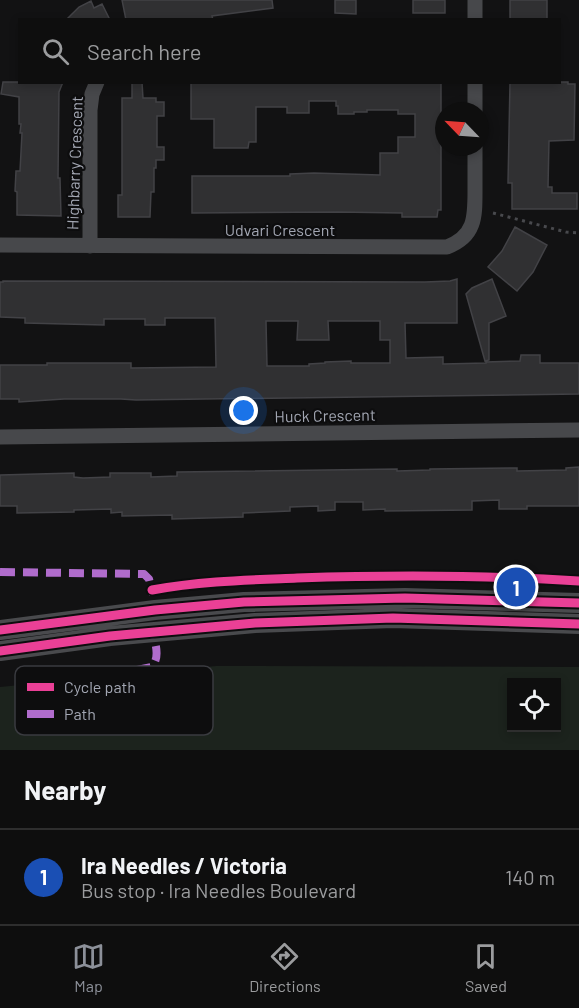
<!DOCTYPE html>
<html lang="en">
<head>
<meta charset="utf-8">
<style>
	body { margin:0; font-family:Barlow,sans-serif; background:#1c1c1c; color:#f1f3f6 }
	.controls { position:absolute; right:18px; bottom:18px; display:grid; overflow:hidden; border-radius:0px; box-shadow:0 3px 9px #0003 }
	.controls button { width:54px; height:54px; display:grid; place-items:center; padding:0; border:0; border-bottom:2px solid #2e2e2e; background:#0e0e0e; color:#f1f3f6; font:30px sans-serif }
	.compass { position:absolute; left:435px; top:102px; width:54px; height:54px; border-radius:50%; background:#0e0e0e; box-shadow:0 3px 9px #0003; rotate:295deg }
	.you { position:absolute; left:244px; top:411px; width:21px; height:21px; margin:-15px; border:4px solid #fff; border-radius:50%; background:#1a73e8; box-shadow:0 0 0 9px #1a73e833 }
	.badge { display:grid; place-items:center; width:39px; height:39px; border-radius:50%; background:#8c9099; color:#fff; font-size:20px; font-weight:700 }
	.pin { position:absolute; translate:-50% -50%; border:3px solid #fff; box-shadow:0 2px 6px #0006 }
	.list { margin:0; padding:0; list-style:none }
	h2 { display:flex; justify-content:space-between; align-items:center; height:78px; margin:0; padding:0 24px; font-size:26px }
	h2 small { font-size:20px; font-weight:400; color:#9b9c9e }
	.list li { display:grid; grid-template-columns:39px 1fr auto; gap:18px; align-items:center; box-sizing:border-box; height:96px; padding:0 24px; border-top:2px solid #2e2e2e }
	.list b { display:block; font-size:22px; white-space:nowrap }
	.list p { margin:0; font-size:20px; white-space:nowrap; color:#9b9c9e }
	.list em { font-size:20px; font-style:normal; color:#9b9c9e }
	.icon { flex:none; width:33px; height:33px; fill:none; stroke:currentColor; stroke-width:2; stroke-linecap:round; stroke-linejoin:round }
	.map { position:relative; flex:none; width:579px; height:750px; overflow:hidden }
	.search { position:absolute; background:#0e0e0e; box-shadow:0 3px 9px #0003; left:18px; right:18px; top:18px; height:66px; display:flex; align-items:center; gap:15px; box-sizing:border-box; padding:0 21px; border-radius:0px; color:#9b9c9e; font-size:22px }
	.sheet { height:174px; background:#0e0e0e }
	nav { display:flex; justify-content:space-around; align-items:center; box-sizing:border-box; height:84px; border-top:2px solid #2e2e2e; background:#0e0e0e; font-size:16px; color:#9b9c9e }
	nav a { display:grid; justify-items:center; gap:3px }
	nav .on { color:#8c9099 }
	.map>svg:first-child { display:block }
	.green { fill:#1c231d; fill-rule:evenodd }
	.building { fill:#303032; stroke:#424246; stroke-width:1.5; fill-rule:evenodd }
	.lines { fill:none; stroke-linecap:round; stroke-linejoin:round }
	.path { stroke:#48494d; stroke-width:3; stroke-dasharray:3 4.5; stroke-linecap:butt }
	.minor { stroke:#47484b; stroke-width:15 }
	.major { stroke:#494a4d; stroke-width:20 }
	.quiet { stroke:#b06ccc; stroke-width:8; stroke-dasharray:15 8; stroke-linecap:butt }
	.cycleway-casing { stroke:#0d0d0e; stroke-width:13 }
	.cycleway { stroke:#ea4096; stroke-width:9 }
	.labels { text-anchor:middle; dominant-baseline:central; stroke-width:4.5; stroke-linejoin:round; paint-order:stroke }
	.street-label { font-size:16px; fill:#a3a7b3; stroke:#0d0d0e }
	.key { fill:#0d0d0e; stroke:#3a3b40; stroke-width:1.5 }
	.key-label { font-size:16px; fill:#a3a7b3 }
</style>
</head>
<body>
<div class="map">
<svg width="579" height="750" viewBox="0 0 579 750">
	<rect width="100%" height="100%" fill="#121213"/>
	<!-- green -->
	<path class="green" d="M 216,666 L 579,667 L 579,750 L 0,750 L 0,687 ZM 512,682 L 556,682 L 556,728 L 512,728 Z"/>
	<!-- building -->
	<path class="building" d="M 122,0 L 272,0 L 273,8 L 212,16 L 213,20 L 126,20 Z
		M 335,0 L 356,0 L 356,14 L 335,13 Z
		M 413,0 L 445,0 L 445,13 L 413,13 Z
		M 510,0 L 547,0 L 547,20 L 510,20 Z
		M 91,1 L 94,8 L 102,4 L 110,20 L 66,20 L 79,7 Z
		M 3,82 L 63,82 L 59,92 L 58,178 L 60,178 L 61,216 L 17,215 L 17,192 L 15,191 L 16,171 L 20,171 L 22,133 L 20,133 L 21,124 L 19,124 L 19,97 L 1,94 Z
		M 132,82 L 142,82 L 143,98 L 156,98 L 156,102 L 164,102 L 164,116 L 157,116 L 157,147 L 164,147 L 164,160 L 156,160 L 156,168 L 154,168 L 154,192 L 151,192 L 150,217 L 118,217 L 118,195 L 122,195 L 122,98 L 132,98 Z
		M 191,82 L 441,82 L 441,210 L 438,210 L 437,217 L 402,217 L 402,213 L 338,212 L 192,213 L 192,176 L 290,176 L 290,174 L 314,173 L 380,175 L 380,153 L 398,153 L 398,137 L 415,137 L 415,114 L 398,114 L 398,110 L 367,110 L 367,112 L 354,112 L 354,114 L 338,114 L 338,106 L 336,106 L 336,101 L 309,101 L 309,113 L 287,113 L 287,107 L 256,107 L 256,142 L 249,142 L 248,148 L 214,148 L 214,119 L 191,119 Z
		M 510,82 L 568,82 L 568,84 L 575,84 L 574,140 L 549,141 L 548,187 L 552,187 L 552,193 L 577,193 L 577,209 L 512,209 L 512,183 L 508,183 Z
		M 515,227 L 547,245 L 533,272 L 517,291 L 488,267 L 502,251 Z
		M 457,279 L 457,323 L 405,323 L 406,358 L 443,357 L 443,364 L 486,363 L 486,362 L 520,361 L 521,355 L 540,355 L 540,363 L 579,363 L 579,394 L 136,400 L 121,399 L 64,399 L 19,402 L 19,399 L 0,399 L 0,365 L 47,365 L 47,363 L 131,363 L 131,368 L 216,367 L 215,318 L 165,318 L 165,325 L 145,325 L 145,319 L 104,319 L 104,325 L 25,323 L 25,318 L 0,317 L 0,282 L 3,282 L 3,281 L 425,282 L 450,281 ZM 266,321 L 298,321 L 297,340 L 329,340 L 328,321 L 380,321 L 380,340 L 390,340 L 390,363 L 351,363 L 351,361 L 325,362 L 325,363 L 309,364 L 309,366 L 267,366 Z
		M 492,279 L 506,316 L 489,323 L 489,360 L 485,361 L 466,294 L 472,288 Z
		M 579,467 L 579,506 L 527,506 L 527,509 L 499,509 L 499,500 L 472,501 L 472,510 L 385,511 L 385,509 L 363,510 L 363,502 L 335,502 L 335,510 L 318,511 L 318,506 L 290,507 L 290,511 L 243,513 L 243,517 L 172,519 L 172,515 L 122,516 L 122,512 L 111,513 L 111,509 L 74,510 L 74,512 L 17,513 L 17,506 L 0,506 L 0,475 L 74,473 L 74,477 L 83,478 L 110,477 L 110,473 L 151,473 L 151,477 L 177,476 L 177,472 L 397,469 L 397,471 L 430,470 L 430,469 L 517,468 L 517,471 L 566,470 L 566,468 Z"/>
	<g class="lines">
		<!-- path -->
		<path class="path" d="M 493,213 L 566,232 L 579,233"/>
		<!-- minor -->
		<path class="minor" d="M 475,20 L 475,0
			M 475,82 L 475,111
			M 0,245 L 447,247 C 476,236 475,216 475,189 C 475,175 475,161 475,147
			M 90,246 L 90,110 L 92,94 L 97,82
			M 0,437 L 579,430"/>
		<!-- major -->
		<path class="major" d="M 0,630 L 155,610 L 244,602 L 405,598 L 579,603
			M 0,651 L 110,636 L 255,623 L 393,618 L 579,624"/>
		<!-- quiet -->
		<path class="quiet" d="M 0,572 L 144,574 L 149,579 L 153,595
			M 91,680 L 151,667 C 161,658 155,644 153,632"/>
		<!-- cycleway casing -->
		<g class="cycleway-casing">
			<path id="cycleway" d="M 152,590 C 200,581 249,580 297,578 C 391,575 485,575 579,581
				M 0,630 L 155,610 L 244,602 L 405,598 L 579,603
				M 0,651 L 110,636 L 255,623 L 393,618 L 579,624"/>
		</g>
		<!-- cycleway -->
		<use href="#cycleway" class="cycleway"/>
	</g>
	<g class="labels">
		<!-- street labels -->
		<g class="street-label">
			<text transform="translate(74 163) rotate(-88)">Highbarry Crescent</text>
			<text x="280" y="229">Udvari Crescent</text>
			<text transform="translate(325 415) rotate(-1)">Huck Crescent</text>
		</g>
	</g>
	<!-- legend -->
	<rect x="15" y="666" width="198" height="69" rx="9" class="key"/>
	<rect x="27" y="683" width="27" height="8" fill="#ea4096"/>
	<rect x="27" y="710" width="27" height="8" fill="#b06ccc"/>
	<g class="key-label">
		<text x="64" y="693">Cycle path</text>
		<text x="64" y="720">Path</text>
	</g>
</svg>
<div class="controls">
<button><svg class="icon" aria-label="locate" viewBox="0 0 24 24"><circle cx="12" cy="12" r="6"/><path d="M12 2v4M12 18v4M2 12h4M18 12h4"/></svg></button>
</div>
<svg class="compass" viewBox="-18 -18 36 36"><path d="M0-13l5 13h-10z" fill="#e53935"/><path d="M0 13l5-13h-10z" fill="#9b9c9e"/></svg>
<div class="you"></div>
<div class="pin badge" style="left:516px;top:587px;background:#1a4fb4">1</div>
<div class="search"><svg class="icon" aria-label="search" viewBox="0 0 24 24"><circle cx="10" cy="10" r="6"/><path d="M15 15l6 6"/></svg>Search here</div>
</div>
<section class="sheet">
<h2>Nearby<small></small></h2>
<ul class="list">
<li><span class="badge" style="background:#1a4fb4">1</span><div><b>Ira Needles / Victoria</b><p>Bus stop · Ira Needles Boulevard</p></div><em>140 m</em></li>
</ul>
</section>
<nav>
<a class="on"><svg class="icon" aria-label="map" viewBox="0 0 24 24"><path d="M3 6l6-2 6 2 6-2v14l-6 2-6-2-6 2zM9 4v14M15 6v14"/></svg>Map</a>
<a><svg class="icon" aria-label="directions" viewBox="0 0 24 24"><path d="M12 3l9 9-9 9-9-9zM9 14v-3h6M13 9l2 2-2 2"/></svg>Directions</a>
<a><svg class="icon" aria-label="saved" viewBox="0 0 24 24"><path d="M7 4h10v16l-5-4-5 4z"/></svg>Saved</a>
</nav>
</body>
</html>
